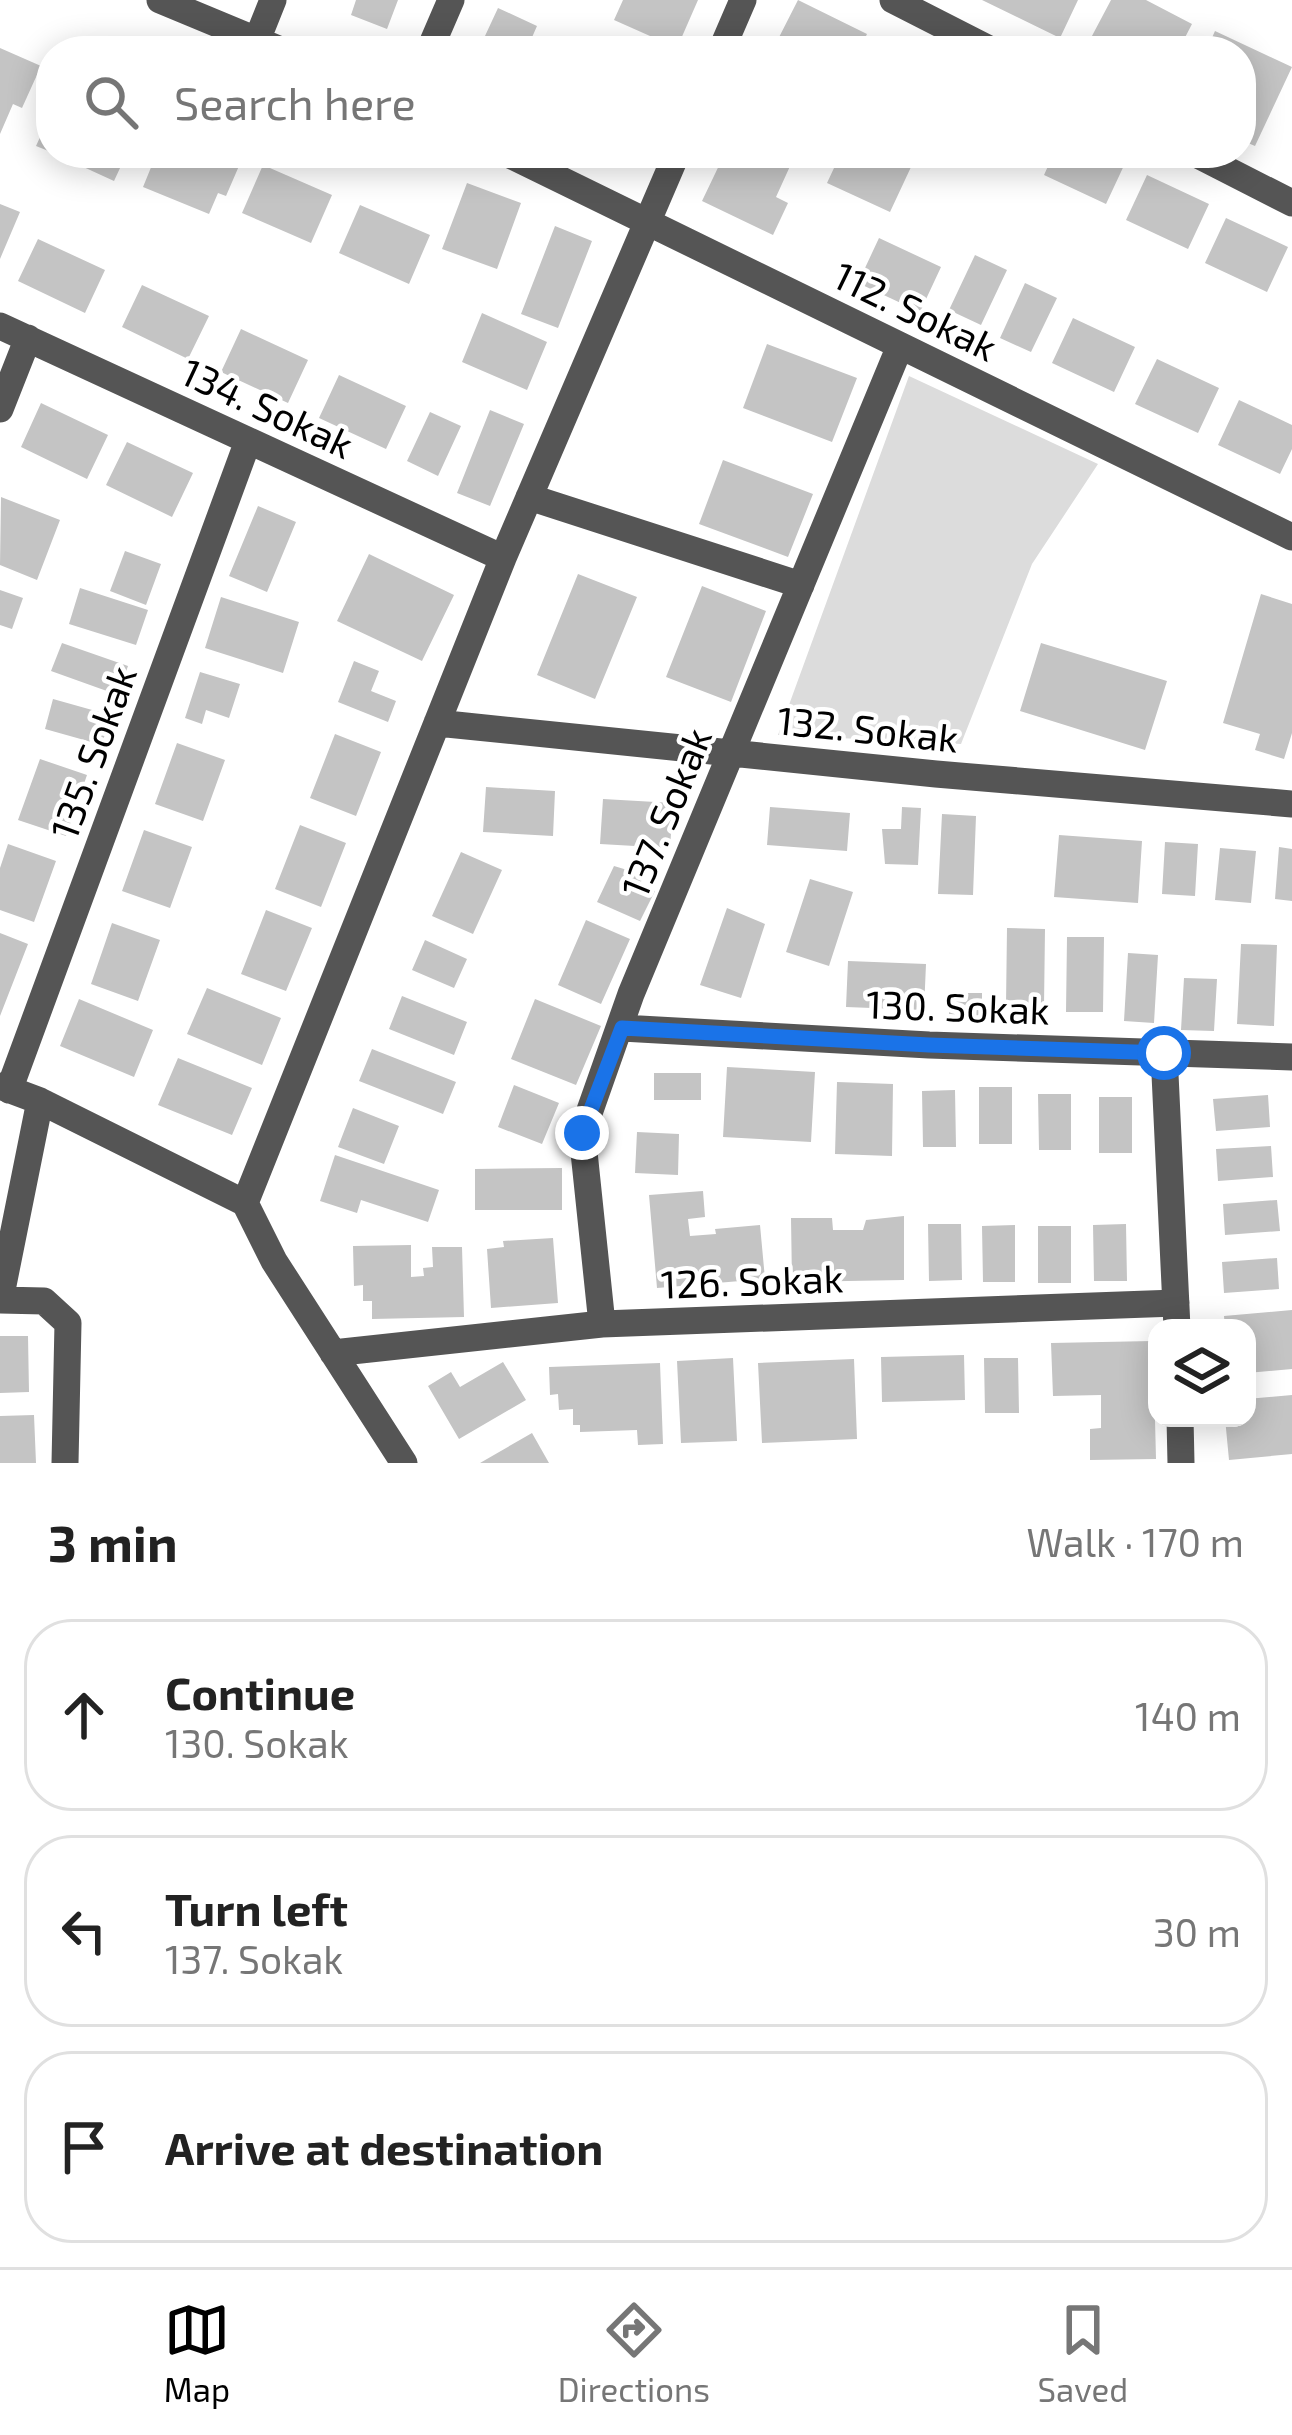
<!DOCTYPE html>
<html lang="en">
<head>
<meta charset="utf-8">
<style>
	body { margin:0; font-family:"Exo 2",sans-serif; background:#f6f6f6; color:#222 }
	.controls { position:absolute; right:36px; bottom:36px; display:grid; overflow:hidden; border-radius:24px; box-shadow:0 6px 30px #0003 }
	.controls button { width:108px; height:108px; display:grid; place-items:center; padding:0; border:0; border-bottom:3px solid #e0e0e0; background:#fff; color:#222; font:60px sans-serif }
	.stop { position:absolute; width:36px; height:36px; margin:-27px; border:9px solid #1a73e8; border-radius:50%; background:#fff }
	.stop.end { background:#1a73e8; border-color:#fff; box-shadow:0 3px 12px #0008 }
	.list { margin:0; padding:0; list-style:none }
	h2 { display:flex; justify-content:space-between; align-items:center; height:156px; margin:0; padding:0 48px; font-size:51px }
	h2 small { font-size:39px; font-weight:400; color:#767676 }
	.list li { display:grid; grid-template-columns:78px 1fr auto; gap:36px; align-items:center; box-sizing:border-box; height:192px; margin:0 24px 24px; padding:0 24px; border:3px solid #e0e0e0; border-radius:48px }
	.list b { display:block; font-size:45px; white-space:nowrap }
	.list p { margin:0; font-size:39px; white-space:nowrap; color:#767676 }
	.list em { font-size:39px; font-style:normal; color:#767676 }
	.icon { flex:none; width:66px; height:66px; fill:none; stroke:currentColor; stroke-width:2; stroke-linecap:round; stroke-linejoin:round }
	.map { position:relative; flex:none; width:1292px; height:1463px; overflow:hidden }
	.search { position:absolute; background:#fff; box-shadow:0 6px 30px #0003; left:36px; right:36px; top:36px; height:132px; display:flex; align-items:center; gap:30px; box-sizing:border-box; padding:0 42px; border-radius:48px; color:#767676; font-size:45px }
	.sheet { height:804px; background:#fff }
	nav { display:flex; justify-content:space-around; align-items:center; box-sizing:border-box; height:168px; border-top:3px solid #e0e0e0; background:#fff; font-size:33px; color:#767676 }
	nav a { display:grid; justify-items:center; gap:6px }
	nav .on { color:#000 }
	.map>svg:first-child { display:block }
	.green { fill:#dcdcdc }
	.building { fill:#c4c4c4 }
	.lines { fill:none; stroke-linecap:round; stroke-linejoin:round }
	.minor { stroke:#555; stroke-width:27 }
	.route { stroke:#1a73e8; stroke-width:15 }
	.labels { text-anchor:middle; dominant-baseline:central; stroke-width:9; stroke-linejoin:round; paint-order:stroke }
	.street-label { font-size:39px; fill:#000; stroke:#fff }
</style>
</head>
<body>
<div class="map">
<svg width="1292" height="1463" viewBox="0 0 1292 1463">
	<rect width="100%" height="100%" fill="#fff"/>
	<!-- green -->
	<path class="green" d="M 909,376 L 1098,464 L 1032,564 L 961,744 L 778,735 Z"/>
	<!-- building -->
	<path class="building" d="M 356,0 L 398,0 L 387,29 L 351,15 Z
		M 623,0 L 698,0 L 677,48 L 614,20 Z
		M 798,0 L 867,34 L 859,51 L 772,51 Z
		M 982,0 L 1078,0 L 1060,38 Z
		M 1111,0 L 1146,0 L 1192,24 L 1178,51 L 1084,51 Z
		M 498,8 L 537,26 L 526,51 L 478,51 Z
		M 1215,31 L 1292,67 L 1255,146 L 1241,140 L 1241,51 L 1206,51 Z
		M 0,48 L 41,66 L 22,108 L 13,104 L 0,134 Z
		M 51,113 L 51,152 L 36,146 Z
		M 53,153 L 127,153 L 114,181 Z
		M 150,153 L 227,153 L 242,159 L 226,196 L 218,193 L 209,214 L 143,187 L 152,165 L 147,162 Z
		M 725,153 L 796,153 L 776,197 L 788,203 L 773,235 L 702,201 Z
		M 841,153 L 880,153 L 911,167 L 890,212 L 827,183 Z
		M 1054,153 L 1114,153 L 1127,159 L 1106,204 L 1044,175 Z
		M 263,165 L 332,195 L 311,243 L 242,213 Z
		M 1147,175 L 1209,204 L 1188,249 L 1126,220 Z
		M 467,183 L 521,203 L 497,269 L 442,249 Z
		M 0,204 L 20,212 L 0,259 Z
		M 360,205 L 430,235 L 409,284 L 339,253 Z
		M 1226,218 L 1288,247 L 1267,292 L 1205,263 Z
		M 555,226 L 592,241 L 558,328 L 521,314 Z
		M 879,238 L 941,267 L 920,312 L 858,283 Z
		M 38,239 L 105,270 L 85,313 L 18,281 Z
		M 975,255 L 1007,270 L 981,325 L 949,310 Z
		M 1025,283 L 1057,298 L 1031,352 L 1000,338 Z
		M 142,285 L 209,316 L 188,359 L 122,327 Z
		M 482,313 L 547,342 L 527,390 L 462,362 Z
		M 1073,318 L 1135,347 L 1114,392 L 1052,363 Z
		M 241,329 L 308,360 L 288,403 L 221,372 Z
		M 767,344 L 857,378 L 832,442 L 743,408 Z
		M 1157,359 L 1219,388 L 1198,433 L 1135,404 Z
		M 339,375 L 406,406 L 386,449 L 319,418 Z
		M 1239,400 L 1292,425 L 1292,449 L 1280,474 L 1218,445 Z
		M 41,403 L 108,435 L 87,479 L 21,447 Z
		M 490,410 L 524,424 L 490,506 L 457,493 Z
		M 430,412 L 461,426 L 438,476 L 407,461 Z
		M 127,442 L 193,473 L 172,517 L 106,485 Z
		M 723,460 L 813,494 L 788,557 L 699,524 Z
		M 1,497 L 60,520 L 37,580 L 0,565 Z
		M 258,506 L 296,522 L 267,592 L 229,576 Z
		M 125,551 L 161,564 L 146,605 L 110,591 Z
		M 369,554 L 454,595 L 422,661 L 337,621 Z
		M 578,574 L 637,597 L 595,699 L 537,675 Z
		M 702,586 L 766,611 L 731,702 L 666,677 Z
		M 80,588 L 148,610 L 136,645 L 69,624 Z
		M 0,590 L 23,598 L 12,629 L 0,625 Z
		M 1261,594 L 1292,604 L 1292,733 L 1284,759 L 1255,750 L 1260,734 L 1223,723 Z
		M 221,597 L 299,622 L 283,673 L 205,648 Z
		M 62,643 L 128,666 L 118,695 L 51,671 Z
		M 1041,643 L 1167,681 L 1145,750 L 1020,711 Z
		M 354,661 L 379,671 L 371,691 L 396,701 L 388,722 L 338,702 Z
		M 200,672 L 240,684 L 229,718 L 206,710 L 202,724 L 185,718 Z
		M 53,699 L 110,715 L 102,745 L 45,729 Z
		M 335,734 L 381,752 L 356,816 L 310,798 Z
		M 177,743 L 225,760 L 203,821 L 155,804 Z
		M 40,759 L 87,775 L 66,836 L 18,820 Z
		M 486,787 L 555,791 L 553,836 L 483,832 Z
		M 603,799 L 673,803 L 670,848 L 600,844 Z
		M 770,807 L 850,813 L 847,851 L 767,845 Z
		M 902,807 L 921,808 L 918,865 L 885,864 L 882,829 L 901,829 Z
		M 942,814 L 976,816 L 973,895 L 938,894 Z
		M 300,825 L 346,843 L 321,907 L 275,889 Z
		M 144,830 L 192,847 L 170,908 L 122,891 Z
		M 1059,835 L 1142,841 L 1138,903 L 1054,897 Z
		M 1165,842 L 1198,844 L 1195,896 L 1162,894 Z
		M 8,844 L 56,861 L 34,922 L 0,910 L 0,868 Z
		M 1279,847 L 1292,849 L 1292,901 L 1275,899 Z
		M 1220,848 L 1256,851 L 1251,903 L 1215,900 Z
		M 461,852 L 502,870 L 473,934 L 432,916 Z
		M 614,866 L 644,875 L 640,884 L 655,891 L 640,921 L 597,902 Z
		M 810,879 L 853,892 L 829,966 L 786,952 Z
		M 727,908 L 765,924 L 741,998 L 700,985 Z
		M 266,910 L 312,928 L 286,991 L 241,974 Z
		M 586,920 L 630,939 L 601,1004 L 558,985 Z
		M 112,923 L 160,940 L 138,1001 L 91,984 Z
		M 1007,928 L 1045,929 L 1044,1006 L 1006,1005 Z
		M 0,933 L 28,944 L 0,1016 Z
		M 1067,937 L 1104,937 L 1103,1012 L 1066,1012 Z
		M 425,940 L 467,959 L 454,988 L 412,970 Z
		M 1241,944 L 1277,945 L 1274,1026 L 1237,1024 Z
		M 1128,953 L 1158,955 L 1154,1023 L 1124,1021 Z
		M 848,961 L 926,964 L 924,1010 L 846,1007 Z
		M 1184,978 L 1217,979 L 1214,1031 L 1181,1030 Z
		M 207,988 L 281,1018 L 262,1065 L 187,1034 Z
		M 949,993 L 982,993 L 982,1019 L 949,1019 Z
		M 402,996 L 467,1022 L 454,1055 L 389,1029 Z
		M 79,999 L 153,1030 L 134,1077 L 60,1046 Z
		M 535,999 L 601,1026 L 576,1085 L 511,1059 Z
		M 372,1049 L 456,1082 L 443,1114 L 359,1081 Z
		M 178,1058 L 252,1088 L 232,1135 L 158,1105 Z
		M 727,1067 L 815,1072 L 811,1142 L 723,1137 Z
		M 654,1073 L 701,1073 L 701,1100 L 654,1100 Z
		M 837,1082 L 893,1084 L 892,1156 L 835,1154 Z
		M 514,1085 L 559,1103 L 542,1144 L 498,1127 Z
		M 979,1087 L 1012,1087 L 1012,1144 L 979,1144 Z
		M 955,1090 L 956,1147 L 923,1147 L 922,1091 Z
		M 1038,1094 L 1071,1094 L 1071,1150 L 1039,1150 Z
		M 1268,1095 L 1270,1127 L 1216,1131 L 1213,1099 Z
		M 1099,1097 L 1132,1097 L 1132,1153 L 1099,1153 Z
		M 353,1108 L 399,1126 L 384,1164 L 338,1147 Z
		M 637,1132 L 679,1134 L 678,1175 L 635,1173 Z
		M 1271,1146 L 1273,1177 L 1218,1181 L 1216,1149 Z
		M 335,1155 L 439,1190 L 428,1222 L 361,1200 L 357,1213 L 320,1201 Z
		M 562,1168 L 562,1210 L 475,1210 L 475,1169 Z
		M 703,1191 L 705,1217 L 688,1219 L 690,1236 L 716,1234 L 715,1229 L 760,1225 L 765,1279 L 657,1288 L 649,1195 Z
		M 1277,1200 L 1280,1231 L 1225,1235 L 1223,1204 Z
		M 904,1216 L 904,1280 L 792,1282 L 791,1218 L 832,1218 L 833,1230 L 863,1230 L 866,1220 Z
		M 928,1224 L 961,1224 L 962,1280 L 929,1281 Z
		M 1126,1224 L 1127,1281 L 1094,1281 L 1093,1225 Z
		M 1015,1225 L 1015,1282 L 983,1282 L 982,1226 Z
		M 1038,1226 L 1071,1226 L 1071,1283 L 1038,1283 Z
		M 553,1238 L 558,1303 L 491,1308 L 487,1249 L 504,1247 L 503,1241 Z
		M 411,1245 L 411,1277 L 424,1276 L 423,1268 L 433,1267 L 432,1247 L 462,1247 L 464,1317 L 372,1319 L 372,1301 L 363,1301 L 363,1285 L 354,1286 L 353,1246 Z
		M 1277,1258 L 1279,1289 L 1224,1293 L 1222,1262 Z
		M 1292,1310 L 1292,1369 L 1247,1373 L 1247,1328 L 1225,1328 L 1224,1316 Z
		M 0,1336 L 28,1336 L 29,1392 L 0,1393 Z
		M 1153,1341 L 1156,1459 L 1090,1460 L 1090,1429 L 1101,1428 L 1101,1395 L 1053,1396 L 1051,1343 Z
		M 964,1355 L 965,1400 L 882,1402 L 881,1357 Z
		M 733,1358 L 737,1441 L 681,1443 L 677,1361 Z
		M 984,1358 L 1018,1358 L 1019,1413 L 985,1413 Z
		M 854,1359 L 857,1439 L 762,1443 L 758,1363 Z
		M 503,1362 L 526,1400 L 459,1439 L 428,1386 L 451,1372 L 460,1387 Z
		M 660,1363 L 663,1444 L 638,1445 L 637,1430 L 580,1432 L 580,1425 L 573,1425 L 573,1409 L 559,1410 L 558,1394 L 550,1395 L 549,1367 Z
		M 1292,1395 L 1292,1454 L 1229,1460 L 1225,1418 L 1247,1418 L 1247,1399 Z
		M 34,1415 L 36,1463 L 0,1463 L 0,1416 Z
		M 532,1433 L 549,1463 L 480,1463 Z"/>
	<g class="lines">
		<!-- minor -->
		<path class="minor" d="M 160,0 L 283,51
			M 893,0 L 993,51
			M 257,40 L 273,0
			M 429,51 L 451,0
			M 721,51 L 743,0
			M 506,153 L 1292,537
			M 1194,153 L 1292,203
			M 0,326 L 503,558
			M 0,409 L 28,338
			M 529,497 L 801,585
			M 437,723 L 936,774 L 1292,804
			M 622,1028 L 929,1045 L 1292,1057
			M 1164,1053 L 1177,1328
			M 0,1086 L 40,1101 L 245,1203 L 274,1261 L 404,1463
			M 9,1090 L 248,441
			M 40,1101 L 0,1300 L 44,1301 L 68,1323 L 65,1463
			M 245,1203 L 503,558 L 677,153
			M 602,1324 L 582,1133 L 631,994 L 900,346
			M 333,1353 L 602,1324 L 1176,1303
			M 1180,1418 L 1181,1463"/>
	</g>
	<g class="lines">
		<!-- route -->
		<path class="route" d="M 582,1133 L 622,1028 L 929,1045 L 1164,1053"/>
	</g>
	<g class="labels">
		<!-- street labels -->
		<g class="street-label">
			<text transform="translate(916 310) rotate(26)">112. Sokak</text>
			<text transform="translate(268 407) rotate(25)">134. Sokak</text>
			<text transform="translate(868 728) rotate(6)">132. Sokak</text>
			<text transform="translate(92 752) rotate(-70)">135. Sokak</text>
			<text transform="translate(665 812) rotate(-68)">137. Sokak</text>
			<text transform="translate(958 1006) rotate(2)">130. Sokak</text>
			<text transform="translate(752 1280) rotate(-2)">126. Sokak</text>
		</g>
	</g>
</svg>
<div class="controls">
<button><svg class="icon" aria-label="layers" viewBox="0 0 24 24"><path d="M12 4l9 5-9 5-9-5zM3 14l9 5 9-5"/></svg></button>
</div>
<div class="stop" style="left:1164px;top:1053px"></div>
<div class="stop end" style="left:582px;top:1133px"></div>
<div class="search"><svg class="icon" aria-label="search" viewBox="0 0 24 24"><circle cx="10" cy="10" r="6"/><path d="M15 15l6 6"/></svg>Search here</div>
</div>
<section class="sheet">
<h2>3 min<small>Walk · 170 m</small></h2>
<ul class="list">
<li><svg class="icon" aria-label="ahead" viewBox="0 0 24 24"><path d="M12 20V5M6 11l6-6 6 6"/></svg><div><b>Continue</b><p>130. Sokak</p></div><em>140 m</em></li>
<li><svg class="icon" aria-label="left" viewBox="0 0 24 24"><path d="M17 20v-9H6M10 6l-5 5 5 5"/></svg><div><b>Turn left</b><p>137. Sokak</p></div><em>30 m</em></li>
<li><svg class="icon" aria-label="arrive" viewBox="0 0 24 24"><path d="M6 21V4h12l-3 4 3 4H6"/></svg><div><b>Arrive at destination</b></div></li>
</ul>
</section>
<nav>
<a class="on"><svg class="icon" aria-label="map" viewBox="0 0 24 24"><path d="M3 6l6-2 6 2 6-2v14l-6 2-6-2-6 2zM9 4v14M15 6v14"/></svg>Map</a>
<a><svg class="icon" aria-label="directions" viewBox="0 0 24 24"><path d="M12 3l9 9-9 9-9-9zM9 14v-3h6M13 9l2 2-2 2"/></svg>Directions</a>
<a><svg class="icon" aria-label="saved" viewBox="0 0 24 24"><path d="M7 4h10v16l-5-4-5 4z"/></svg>Saved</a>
</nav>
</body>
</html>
